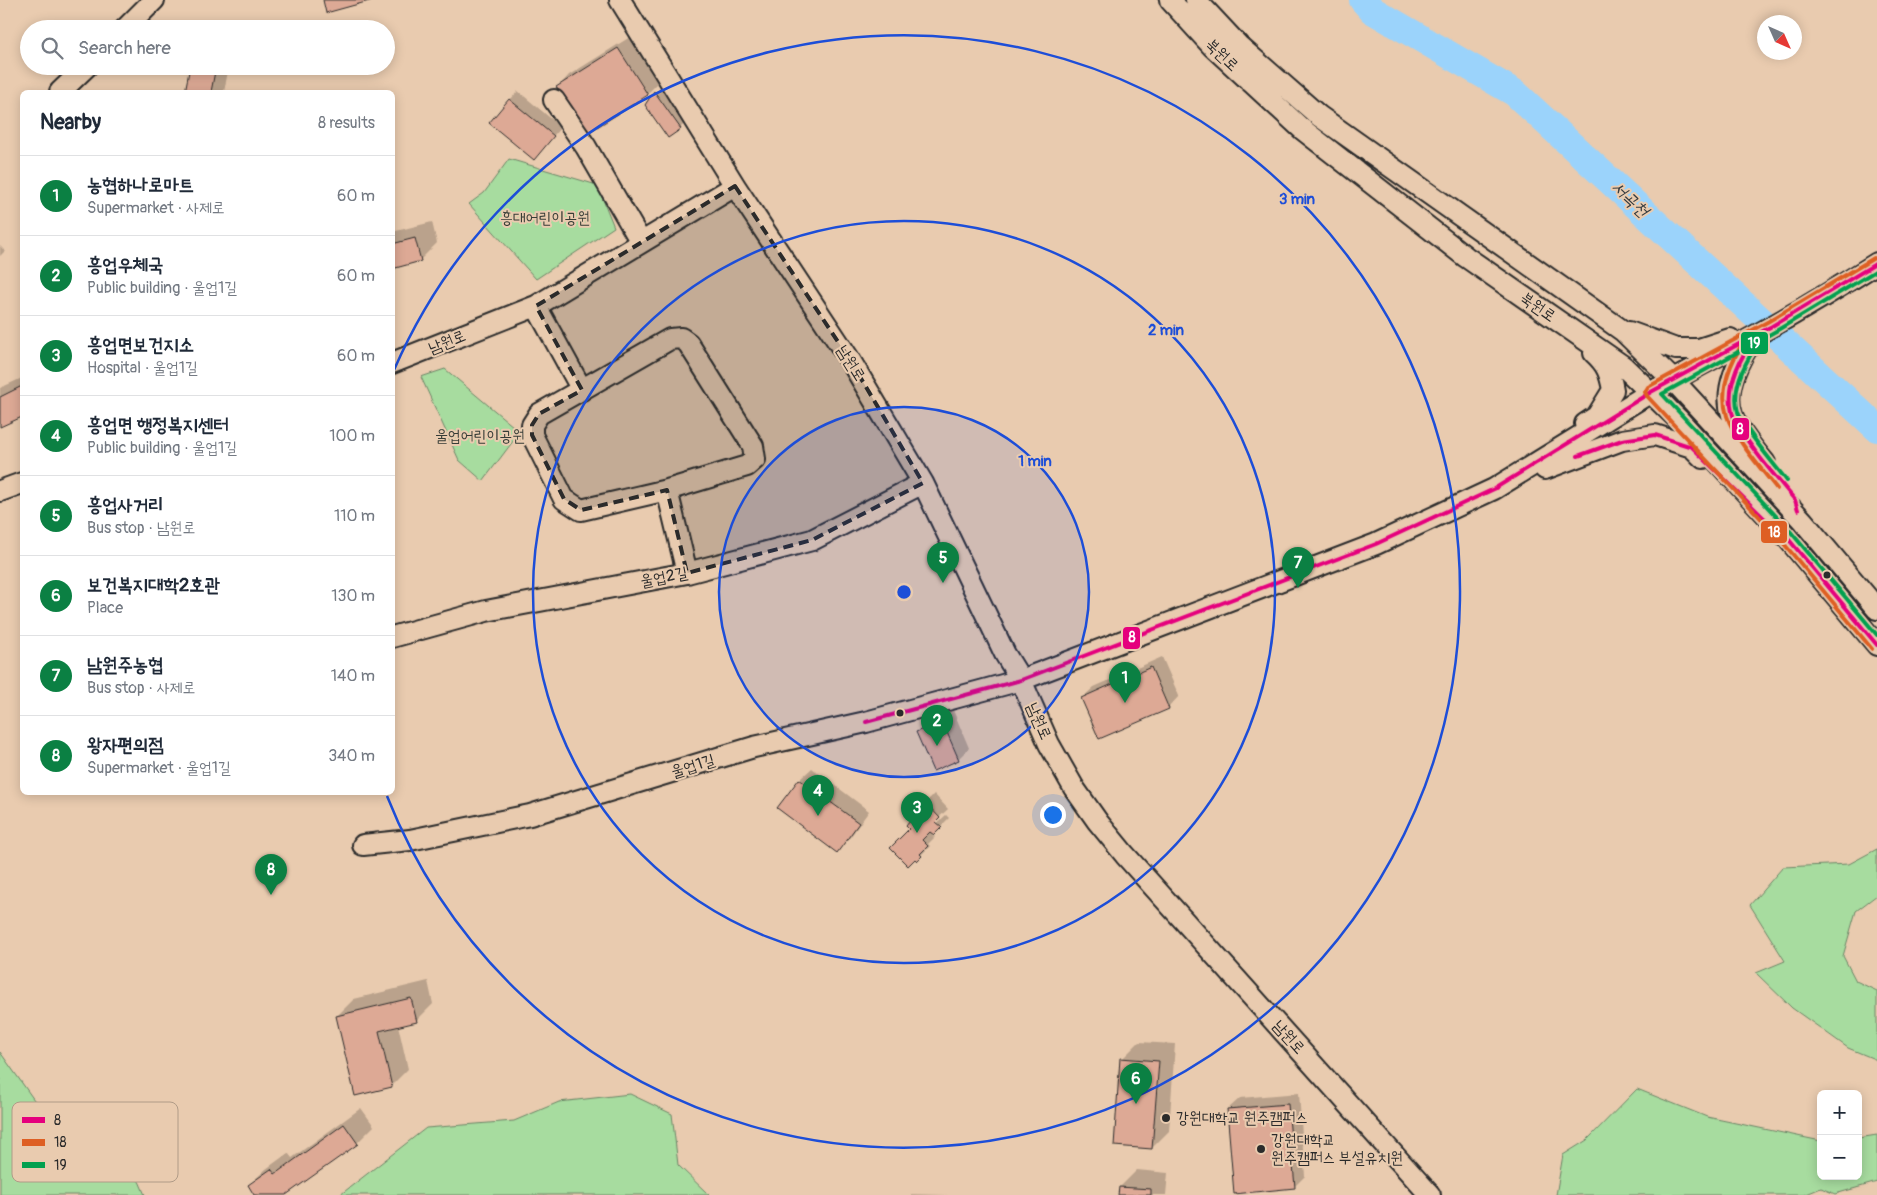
<!DOCTYPE html>
<html lang="en">
<head>
<meta charset="utf-8">
<style>
	body { margin:0; font-family:Pangolin,"Poor Story",sans-serif; background:#f2f2f3; color:#1f2937 }
	.controls { position:absolute; right:15px; bottom:15px; display:grid; overflow:hidden; border-radius:8px; box-shadow:0 2px 12px #0003 }
	.controls button { width:45px; height:45px; display:grid; place-items:center; padding:0; border:0; border-bottom:1px solid #e0e1e3; background:#fff; color:#1f2937; font:25px sans-serif }
	.compass { position:absolute; left:1757px; top:15px; width:45px; height:45px; border-radius:50%; background:#fff; box-shadow:0 2px 12px #0003; rotate:135deg }
	.you { position:absolute; left:1052px; top:814px; width:18px; height:18px; margin:-12px; border:4px solid #fff; border-radius:50%; background:#1a73e8; box-shadow:0 0 0 8px #1a73e833 }
	.badge { display:grid; place-items:center; width:32px; height:32px; border-radius:50%; background:#0b8043; color:#fff; font-size:16px; font-weight:700 }
	.pin { position:absolute; translate:-50% -41px; filter:drop-shadow(0 1px 2px #0008) }
	.pin::after { content:''; position:absolute; top:26px; width:18px; height:15px; background:inherit; clip-path:polygon(0 0,100% 0,50% 100%) }
	.list { margin:0; padding:0; list-style:none }
	h2 { display:flex; justify-content:space-between; align-items:center; height:65px; margin:0; padding:0 20px; font-size:21px }
	h2 small { font-size:16px; font-weight:400; color:#747a83 }
	.list li { display:grid; grid-template-columns:32px 1fr auto; gap:15px; align-items:center; box-sizing:border-box; height:80px; padding:0 20px; border-top:1px solid #e0e1e3 }
	.list b { display:block; font-size:19px; white-space:nowrap }
	.list p { margin:0; font-size:16px; white-space:nowrap; color:#747a83 }
	.list em { font-size:16px; font-style:normal; color:#747a83 }
	.icon { flex:none; width:28px; height:28px; fill:none; stroke:currentColor; stroke-width:2; stroke-linecap:round; stroke-linejoin:round }
	.map { position:relative; flex:none; width:1877px; height:1195px; overflow:hidden }
	.search { position:absolute; background:#fff; box-shadow:0 2px 12px #0003; left:20px; top:20px; width:375px; height:55px; display:flex; align-items:center; gap:12px; box-sizing:border-box; padding:0 18px; border-radius:28px; color:#747a83; font-size:19px }
	.panel { position:absolute; background:#fff; box-shadow:0 2px 12px #0003; left:20px; top:90px; width:375px; height:705px; border-radius:8px }
	.map>svg:first-child { display:block }
	.green { fill:#a7dc9f; stroke:#698465 }
	.shadow { fill:#0003 }
	.lines { fill:none; stroke-linecap:round; stroke-linejoin:round }
	.river { stroke:#9bd3fb; stroke-width:28 }
	.building { fill:#dda995; stroke:#2b2b2b }
	.minor-casing { stroke:#2b2b2b; stroke-width:24 }
	.minor { stroke:#e9cbaf; stroke-width:20 }
	.bus-1-casing { stroke:#e9cbaf; stroke-width:8 }
	.bus-2-casing { stroke:#e9cbaf; stroke-width:8 }
	.bus-3-casing { stroke:#e9cbaf; stroke-width:8 }
	.bus-1 { stroke:#e5007d; stroke-width:4 }
	.bus-2 { stroke:#de5f23; stroke-width:4 }
	.bus-3 { stroke:#02a04f; stroke-width:4 }
	.marked { fill:#2b2b2b; fill-opacity:0.2; stroke:#2b2b2b; stroke-width:4; stroke-dasharray:10 6; stroke-linejoin:round }
	.ring { fill:none; stroke:#1d4ed8; stroke-width:2.5 }
	.bus-dot { fill:#2b2b2b; stroke:#e9cbaf; stroke-width:2 }
	.labels { text-anchor:middle; dominant-baseline:central; stroke-width:4; stroke-linejoin:round; paint-order:stroke }
	.street-label { font-size:16px; fill:#2b2b2b; stroke:#e9cbaf }
	.park-label { font-size:16px; fill:#373d37; stroke:#e9cbaf }
	.poi-label { font-size:16px; fill:#2b2b2b; stroke:#e9cbaf; text-anchor:start }
	.water-label { font-size:18px; font-style:italic; fill:#363c40; stroke:#e9cbaf }
	.key { fill:#e9cbaf; stroke:#b09b87; stroke-width:1 }
	.key-label { font-size:14px; fill:#2b2b2b }
	.centre { fill:#1d4ed8; stroke:#e9cbaf; stroke-width:2.5 }
	.ring-label { font-size:15px; text-anchor:middle; font-weight:bold; fill:#1d4ed8; stroke:#e9cbaf; stroke-width:4; stroke-linejoin:round; paint-order:stroke }
	.line-badge { stroke:#e9cbaf; stroke-width:2 }
	.badge-label { font-size:14px; text-anchor:middle; font-weight:bold; fill:#fff }
</style>
</head>
<body>
<div class="map">
<svg width="1877" height="1195" viewBox="0 0 1877 1195">
	<rect width="100%" height="100%" fill="#e9cbaf"/>
	<filter id="ink" filterUnits="userSpaceOnUse"><feTurbulence type="fractalNoise" baseFrequency=".02" numOctaves="2"/><feDisplacementMap in="SourceGraphic" scale="10" xChannelSelector="R" yChannelSelector="G"/><feConvolveMatrix kernelMatrix="1 2 1 2 8 2 1 2 1" color-interpolation-filters="sRGB"/></filter>
	<g filter="url(#ink)">
		<!-- green -->
		<path class="green" d="M 509,159 L 597,185 L 614,227 L 536,279 L 469,204 L 484,193 Z
			M 445,369 L 520,432 L 483,481 L 459,460 L 421,377 Z
			M 1877,849 L 1877,895 L 1856,911 L 1843,956 L 1856,981 L 1877,991 L 1877,1060 L 1848,1048 L 1792,1008 L 1756,973 L 1785,961 L 1750,905 L 1783,867 L 1849,864 Z
			M 0,1052 L 61,1138 L 109,1160 L 139,1181 L 145,1195 L 0,1195 Z
			M 1637,1089 L 1707,1117 L 1821,1141 L 1821,1176 L 1858,1176 L 1858,1138 L 1877,1135 L 1877,1182 L 1835,1194 L 1821,1188 L 1804,1195 L 1556,1195 L 1563,1155 L 1587,1140 Z
			M 630,1094 L 672,1114 L 678,1165 L 709,1195 L 340,1195 L 426,1128 L 514,1121 L 559,1102 Z"/>
		<!-- shadow -->
		<path class="shadow" d="M 213,21 L 259,29 L 205,29 Z
			M 630,37 L 658,83 L 647,94 L 558,87 L 569,75 Z
			M 191,66 L 229,66 L 224,92 L 186,92 Z
			M 660,87 L 685,123 L 680,128 L 647,105 Z
			M 518,91 L 561,127 L 534,158 L 510,100 Z
			M 432,222 L 437,243 L 420,260 L 392,267 L 392,232 Z
			M 0,246 L 5,251 L 0,256 Z
			M 22,378 L 22,416 L 0,426 L 0,388 Z
			M 1162,657 L 1179,696 L 1168,708 L 1082,698 L 1094,687 Z
			M 953,710 L 969,748 L 958,759 L 918,732 L 929,721 Z
			M 812,768 L 869,811 L 848,840 L 837,851 L 779,808 L 800,779 Z
			M 934,794 L 948,809 L 931,825 L 933,827 L 946,815 L 949,818 L 932,835 L 935,837 L 928,844 L 930,846 L 917,859 L 911,829 L 925,803 Z
			M 428,981 L 433,1004 L 416,1021 L 398,1025 L 408,1069 L 391,1086 L 337,1016 L 354,999 Z
			M 1139,1042 L 1175,1044 L 1169,1131 L 1152,1148 L 1122,1059 Z
			M 1299,1093 L 1305,1176 L 1294,1187 L 1228,1109 L 1240,1098 Z
			M 361,1108 L 374,1126 L 357,1143 L 284,1195 L 256,1195 L 249,1185 L 266,1169 L 288,1153 L 292,1158 Z
			M 1137,1170 L 1168,1173 L 1166,1195 L 1120,1195 L 1120,1187 Z
			M 911,1194 L 949,1195 L 910,1195 Z"/>
		<g class="lines">
			<!-- river -->
			<path class="river" d="M 1363,0 L 1372,10 L 1515,93 L 1877,428"/>
		</g>
		<!-- building -->
		<path class="building" d="M 323,0 L 373,0 L 326,13 Z
			M 618,48 L 648,95 L 586,134 L 556,87 Z
			M 190,66 L 216,66 L 211,92 L 185,92 Z
			M 231,66 L 259,66 L 258,71 Z
			M 654,91 L 681,129 L 668,138 L 645,105 Z
			M 509,99 L 554,136 L 534,160 L 489,123 Z
			M 415,238 L 421,261 L 392,269 L 392,244 Z
			M 22,386 L 22,417 L 0,427 L 0,397 Z
			M 1151,667 L 1169,709 L 1099,739 L 1081,698 Z
			M 942,721 L 959,760 L 933,771 L 916,732 Z
			M 799,779 L 859,823 L 837,853 L 777,808 Z
			M 925,802 L 940,818 L 936,822 L 942,827 L 934,835 L 930,832 L 922,840 L 928,846 L 920,854 L 922,856 L 917,861 L 915,859 L 908,866 L 890,848 L 909,829 L 906,826 Z
			M 411,998 L 417,1022 L 379,1031 L 392,1087 L 355,1096 L 336,1016 Z
			M 1120,1058 L 1159,1061 L 1152,1149 L 1114,1146 Z
			M 1288,1104 L 1295,1188 L 1234,1194 L 1227,1109 Z
			M 344,1124 L 358,1144 L 286,1195 L 254,1195 L 248,1185 L 271,1169 L 275,1174 Z
			M 1119,1187 L 1151,1189 L 1151,1195 L 1118,1195 Z"/>
		<g class="lines">
			<!-- minor casing -->
			<g class="minor-casing">
				<path id="minor" d="M 620,0 L 735,186 L 850,360 L 923,483 L 1005,654 L 1021,680 L 1049,744 L 1074,788 L 1098,822 L 1125,855 L 1430,1195
					M 1170,0 L 1213,47 L 1302,129 L 1466,257 L 1623,366 L 1679,420 L 1785,535 L 1877,645
					M 1196,0 L 1239,46 L 1319,116 L 1623,331 L 1674,381 L 1803,521 L 1877,609
					M 125,29 L 154,0
					M 60,92 L 87,66
					M 554,100 L 586,147 L 641,242
					M 536,306 L 582,390
					M 1629,332 L 1676,349 L 1699,349 L 1730,339
					M 681,338 L 688,343 L 753,446 L 755,459 L 747,466 L 667,490 L 581,510 L 564,499 L 532,435 L 532,425 L 539,414 L 670,339 Z
					M 1754,338 C 1739,358 1723,389 1732,415 C 1738,430 1755,451 1765,463
					M 392,363 L 536,306 L 735,186
					M 1585,424 L 1597,416 L 1613,390 C 1610,373 1607,365 1594,353
					M 1545,469 L 1622,440 L 1655,435 L 1692,447 L 1703,458
					M 667,490 L 687,573
					M 0,491 L 22,483
					M 392,637 L 486,611 L 687,573 L 812,540 L 923,483
					M 363,845 L 410,840 L 530,815 L 754,747 L 866,722 L 1021,680 L 1376,544 L 1494,489 L 1651,392 C 1671,383 1688,371 1708,361 C 1766,331 1822,298 1877,263"/>
			</g>
			<!-- minor -->
			<use href="#minor" class="minor"/>
			<!-- bus-1 casing -->
			<g class="bus-1-casing">
				<path id="bus-1" d="M 1755,337 C 1739,359 1726,385 1732,412 C 1737,433 1780,482 1795,500 L 1798,510
					M 1578,456 L 1622,440 L 1655,435 L 1692,447 L 1770,524 L 1785,535 L 1877,645
					M 866,722 L 1021,680 L 1376,544 L 1494,489 L 1651,392 L 1772,326 L 1877,263"/>
			</g>
			<!-- bus-2 casing -->
			<g class="bus-2-casing">
				<path id="bus-2" d="M 1750,333 C 1733,356 1718,387 1727,416 C 1733,436 1763,471 1777,489
					M 1872,649 L 1780,539 L 1647,396 L 1645,392 L 1648,387 L 1769,321 L 1874,258"/>
			</g>
			<!-- bus-3 casing -->
			<g class="bus-3-casing">
				<path id="bus-3" d="M 1877,270 L 1776,331 L 1662,394 L 1790,531 L 1877,635
					M 1760,341 C 1746,360 1731,387 1738,412 C 1744,430 1775,465 1787,481"/>
			</g>
			<!-- bus-1 -->
			<use href="#bus-1" class="bus-1"/>
			<!-- bus-2 -->
			<use href="#bus-2" class="bus-2"/>
			<!-- bus-3 -->
			<use href="#bus-3" class="bus-3"/>
		</g>
	</g>
	<!-- marked area -->
	<path class="marked" d="M 735,186 L 850,360 L 923,483 L 812,540 L 687,573 L 667,490 L 581,510 L 564,499 L 532,435 L 532,425 L 539,414 L 582,390 L 536,306 Z"/>
	<!-- distance rings -->
	<circle cx="904" cy="592" r="185" fill="#1d4ed8" fill-opacity=".12"/>
	<g class="ring">
		<circle cx="904" cy="592" r="185"/>
		<circle cx="904" cy="592" r="371"/>
		<path d="M394 370A556 556 0 1 1 387 796"/>
	</g>
	<!-- markers -->
	<g class="bus-dot">
		<circle cx="1827" cy="575" r="4.5"/>
		<circle cx="900" cy="713" r="4.5"/>
		<circle cx="1166" cy="1118" r="5"/>
		<circle cx="1261" cy="1149" r="5"/>
	</g>
	<g class="labels">
		<!-- street labels -->
		<g class="street-label">
			<text transform="translate(1222 55) rotate(44)">북원로</text>
			<text transform="translate(1538 307) rotate(35)">북원로</text>
			<text transform="translate(447 342) rotate(-22)">남원로</text>
			<text transform="translate(851 363) rotate(58)">남원로</text>
			<text transform="translate(664 577) rotate(-11)">울업2길</text>
			<text transform="translate(1039 721) rotate(66)">남원로</text>
			<text transform="translate(693 766) rotate(-17)">울업1길</text>
			<text transform="translate(1289 1037) rotate(48)">남원로</text>
		</g>
		<!-- park labels -->
		<g class="park-label">
			<text x="545" y="218">흥대어린이공원</text>
			<text x="480" y="436">울업어린이공원</text>
		</g>
		<!-- poi labels -->
		<g class="poi-label">
			<text x="1176" y="1118">강원대학교 원주캠퍼스</text>
			<text x="1271" y="1140">강원대학교<tspan x="1271" dy="18">원주캠퍼스 부설유치원</tspan></text>
		</g>
		<!-- water labels -->
		<g class="water-label">
			<text transform="translate(1630 199) rotate(43)">서곡천</text>
		</g>
	</g>
	<!-- legend -->
	<rect x="12" y="1102" width="166" height="80" rx="8" class="key"/>
	<rect x="22" y="1117" width="23" height="6" fill="#e5007d"/>
	<rect x="22" y="1139" width="23" height="7" fill="#de5f23"/>
	<rect x="22" y="1162" width="23" height="6" fill="#02a04f"/>
	<g class="key-label">
		<text x="54" y="1125">8</text>
		<text x="54" y="1147">18</text>
		<text x="54" y="1170">19</text>
	</g>
	<circle cx="904" cy="592" r="8" class="centre"/>
	<g class="ring-label">
		<text x="1297" y="204">3 min</text>
		<text x="1166" y="335">2 min</text>
		<text x="1035" y="466">1 min</text>
	</g>
	<g class="line-badge">
		<rect x="1740" y="331" width="29" height="24" rx="5" fill="#02a04f"/>
		<rect x="1731" y="417" width="19" height="24" rx="5" fill="#e5007d"/>
		<rect x="1760" y="520" width="28" height="24" rx="5" fill="#de5f23"/>
		<rect x="1122" y="626" width="19" height="24" rx="5" fill="#e5007d"/>
	</g>
	<g class="badge-label">
		<text x="1754" y="348">19</text>
		<text x="1740" y="434">8</text>
		<text x="1774" y="537">18</text>
		<text x="1132" y="642">8</text>
	</g>
</svg>
<div class="controls">
<button>+</button>
<button>−</button>
</div>
<svg class="compass" viewBox="-18 -18 36 36"><path d="M0-13l5 13h-10z" fill="#e53935"/><path d="M0 13l5-13h-10z" fill="#747a83"/></svg>
<div class="you"></div>
<div class="pin badge" style="left:1125px;top:703px">1</div>
<div class="pin badge" style="left:937px;top:746px">2</div>
<div class="pin badge" style="left:917px;top:833px">3</div>
<div class="pin badge" style="left:818px;top:816px">4</div>
<div class="pin badge" style="left:943px;top:583px">5</div>
<div class="pin badge" style="left:1136px;top:1104px">6</div>
<div class="pin badge" style="left:1298px;top:588px">7</div>
<div class="pin badge" style="left:271px;top:895px">8</div>
<div class="search"><svg class="icon" aria-label="search" viewBox="0 0 24 24"><circle cx="10" cy="10" r="6"/><path d="M15 15l6 6"/></svg>Search here</div>
<section class="panel">
<h2>Nearby<small>8 results</small></h2>
<ul class="list">
<li><span class="badge">1</span><div><b>농협하나로마트</b><p>Supermarket · 사제로</p></div><em>60 m</em></li>
<li><span class="badge">2</span><div><b>흥업우체국</b><p>Public building · 울업1길</p></div><em>60 m</em></li>
<li><span class="badge">3</span><div><b>흥업면보건지소</b><p>Hospital · 울업1길</p></div><em>60 m</em></li>
<li><span class="badge">4</span><div><b>흥업면 행정복지센터</b><p>Public building · 울업1길</p></div><em>100 m</em></li>
<li><span class="badge">5</span><div><b>흥업사거리</b><p>Bus stop · 남원로</p></div><em>110 m</em></li>
<li><span class="badge">6</span><div><b>보건복지대학2호관</b><p>Place</p></div><em>130 m</em></li>
<li><span class="badge">7</span><div><b>남원주농협</b><p>Bus stop · 사제로</p></div><em>140 m</em></li>
<li><span class="badge">8</span><div><b>왕자편의점</b><p>Supermarket · 울업1길</p></div><em>340 m</em></li>
</ul>
</section>
</div>
</body>
</html>
